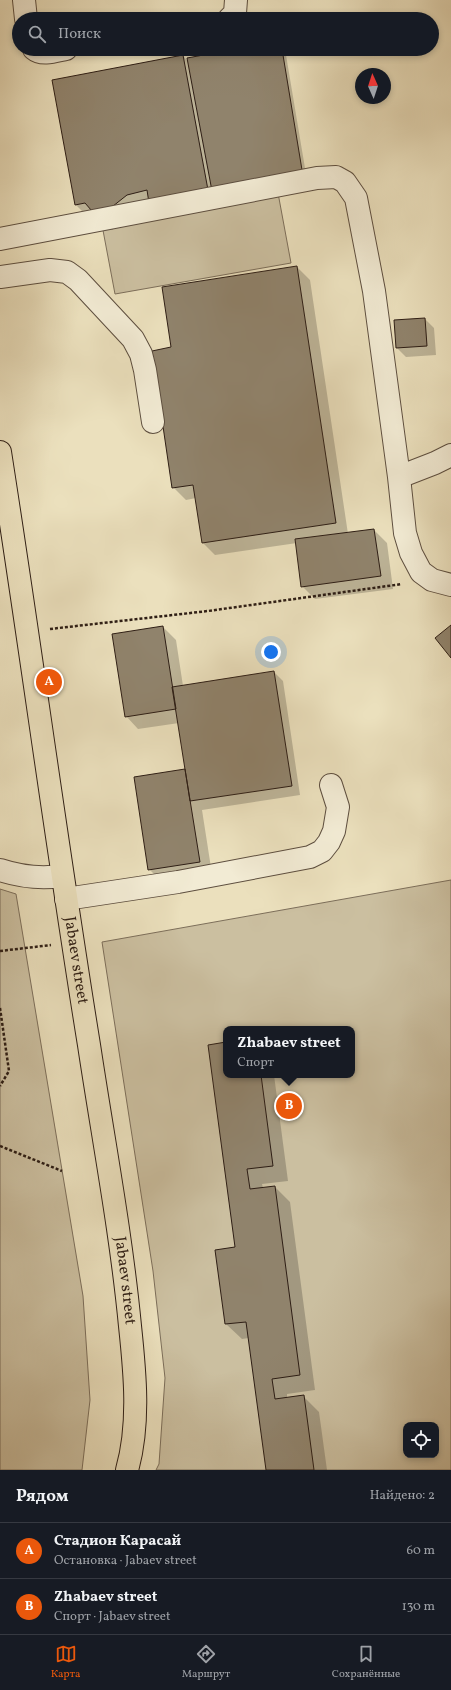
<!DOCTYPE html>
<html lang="ru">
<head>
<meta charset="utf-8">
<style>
	body { margin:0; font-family:Vollkorn,serif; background:#20242c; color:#f1f3f6 }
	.controls { position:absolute; right:12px; bottom:12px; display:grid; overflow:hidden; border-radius:8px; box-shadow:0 2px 6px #0003 }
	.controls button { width:36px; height:36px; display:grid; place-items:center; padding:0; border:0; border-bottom:1px solid #363941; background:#171b24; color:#f1f3f6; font:20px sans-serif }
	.compass { position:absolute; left:355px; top:68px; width:36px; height:36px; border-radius:50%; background:#171b24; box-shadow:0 2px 6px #0003; rotate:357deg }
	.you { position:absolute; left:271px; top:652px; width:14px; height:14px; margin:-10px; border:3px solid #fff; border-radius:50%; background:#1a73e8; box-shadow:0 0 0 6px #1a73e833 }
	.badge { display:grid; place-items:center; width:26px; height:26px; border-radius:50%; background:#ea580c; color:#fff; font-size:13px; font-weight:700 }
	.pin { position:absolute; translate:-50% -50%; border:2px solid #fff; box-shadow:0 1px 4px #0006 }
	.popup { position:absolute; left:223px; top:1026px; width:132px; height:52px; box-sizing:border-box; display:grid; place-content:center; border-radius:8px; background:#171b24; filter:drop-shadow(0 1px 3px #0005); font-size:13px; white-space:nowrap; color:#9ea1a6 }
	.popup b { font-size:15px; color:#f1f3f6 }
	.popup::after { content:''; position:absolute; left:50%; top:100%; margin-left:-8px; border:8px solid transparent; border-top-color:#171b24 }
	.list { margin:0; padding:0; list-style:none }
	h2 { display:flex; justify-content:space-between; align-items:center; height:52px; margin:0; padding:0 16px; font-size:17px }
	h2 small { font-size:13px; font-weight:400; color:#9ea1a6 }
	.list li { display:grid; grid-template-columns:26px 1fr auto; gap:12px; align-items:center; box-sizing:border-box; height:56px; padding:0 16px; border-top:1px solid #363941 }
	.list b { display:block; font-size:15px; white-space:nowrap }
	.list p { margin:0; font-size:13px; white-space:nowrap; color:#9ea1a6 }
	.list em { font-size:13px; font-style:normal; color:#9ea1a6 }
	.icon { flex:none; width:22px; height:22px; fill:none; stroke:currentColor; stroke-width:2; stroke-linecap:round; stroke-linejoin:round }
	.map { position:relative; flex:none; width:451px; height:1470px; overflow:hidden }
	.search { position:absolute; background:#171b24; box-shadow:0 2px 6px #0003; left:12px; right:12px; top:12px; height:44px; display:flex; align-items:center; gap:10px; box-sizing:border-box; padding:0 14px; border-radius:22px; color:#9ea1a6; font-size:15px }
	.sheet { height:164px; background:#171b24 }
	nav { display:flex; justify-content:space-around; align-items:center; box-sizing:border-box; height:56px; border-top:1px solid #363941; background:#171b24; font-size:11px; color:#9ea1a6 }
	nav a { display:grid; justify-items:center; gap:2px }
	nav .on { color:#ea580c }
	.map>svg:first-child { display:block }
	.green { fill:#cbbfa0; stroke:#7c6e5a; fill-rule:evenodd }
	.shadow { fill:#0003 }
	.building { fill:#90836c; stroke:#2e1e15 }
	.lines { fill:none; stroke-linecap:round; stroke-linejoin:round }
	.minor-casing { stroke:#5d4e3f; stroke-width:24 }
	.major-casing { stroke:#2e1e15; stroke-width:24 }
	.path { stroke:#2e1e15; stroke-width:2.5; stroke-dasharray:3 2; stroke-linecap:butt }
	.minor { stroke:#f2ebd4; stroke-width:22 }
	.major { stroke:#ebe0bd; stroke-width:22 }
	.labels { text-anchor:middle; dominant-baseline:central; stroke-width:3.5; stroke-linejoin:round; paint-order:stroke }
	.street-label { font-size:16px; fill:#2e1e15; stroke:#f2ebd4 }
</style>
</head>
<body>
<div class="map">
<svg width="451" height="1470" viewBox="0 0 451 1470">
	<rect width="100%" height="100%" fill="#ebe0bd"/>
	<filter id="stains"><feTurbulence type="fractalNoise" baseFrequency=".005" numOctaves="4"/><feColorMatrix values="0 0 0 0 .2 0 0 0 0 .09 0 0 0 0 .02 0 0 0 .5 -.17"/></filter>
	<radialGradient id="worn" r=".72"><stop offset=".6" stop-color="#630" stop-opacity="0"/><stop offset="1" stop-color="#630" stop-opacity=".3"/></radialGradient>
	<!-- green -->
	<path class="green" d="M 278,193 L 291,263 L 115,294 L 102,225 Z
		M 451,880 L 451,1470 L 156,1470 L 159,1464 L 165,1378 L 153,1271 L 102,942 ZM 226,1029 L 352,1029 L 352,1075 L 226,1075 ZM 406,1425 L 436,1425 L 436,1455 L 406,1455 Z
		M 0,889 L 16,894 L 83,1296 L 90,1400 L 82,1470 L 0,1470 Z"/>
	<!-- shadow -->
	<path class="shadow" d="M 242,49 L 285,49 L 307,180 L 140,207 L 112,230 L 97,215 L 88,217 L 75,204 L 183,56 L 189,62 Z
		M 297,267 L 310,280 L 348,534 L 374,530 L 387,543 L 393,589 L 315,599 L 302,586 L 297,543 L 215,555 L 203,543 L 196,498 L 186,500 L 173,487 L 173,348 Z
		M 425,319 L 434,328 L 436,355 L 406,357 L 397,348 Z
		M 163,627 L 176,640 L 183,686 L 274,672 L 283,681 L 300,795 L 202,810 L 212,874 L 162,882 L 149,869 L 187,772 L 179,723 L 138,729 L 126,716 Z
		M 226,1043 L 226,1075 L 274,1075 L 288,1181 L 262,1184 L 263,1188 L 275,1187 L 290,1202 L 315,1390 L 287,1394 L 287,1399 L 304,1397 L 319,1412 L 327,1470 L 267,1470 L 249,1338 L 242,1339 L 226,1324 L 236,1248 L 210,1046 Z"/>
	<!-- building -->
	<path class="building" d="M 236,49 L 282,49 L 303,176 L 212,191 L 187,58 Z
		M 183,55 L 208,190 L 149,203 L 147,190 L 127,195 L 98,218 L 85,203 L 75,205 L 52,80 Z
		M 297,266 L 336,523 L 202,543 L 193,485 L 172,488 L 152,351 L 171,347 L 162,287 Z
		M 425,318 L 427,346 L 396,348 L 394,320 Z
		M 374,529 L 381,576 L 301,587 L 295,539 Z
		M 451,625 L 451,658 L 435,638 Z
		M 163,626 L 176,709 L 125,717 L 112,634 Z
		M 274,671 L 292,786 L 190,801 L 172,687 Z
		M 185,769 L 200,862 L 148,870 L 134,777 Z
		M 226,1042 L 226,1075 L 261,1075 L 273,1166 L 247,1169 L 250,1189 L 275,1186 L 300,1375 L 272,1379 L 275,1399 L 304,1395 L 314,1470 L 266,1470 L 246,1322 L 225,1324 L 215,1250 L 235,1247 L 208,1045 Z"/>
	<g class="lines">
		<!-- minor casing -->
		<g class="minor-casing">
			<path id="minor" d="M 24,0 L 26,19
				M 229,19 L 235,13 L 236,0
				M 34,49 C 42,56 56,51 66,49
				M 0,239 L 317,178 L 336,177 L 345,182 L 356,198 L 374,291 L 399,477 L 405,533 L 411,553 L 421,572 L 432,580 L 451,585
				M 0,277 L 50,270 L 67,272 L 78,280 L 133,339 L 141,354 L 145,370 L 153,422
				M 399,477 L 435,463 L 451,455
				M 0,870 C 21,877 40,879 62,876
				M 66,899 L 178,882 L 310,857 L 322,851 L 329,842 L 334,831 L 338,807 L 331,785"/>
		</g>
		<!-- major casing -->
		<g class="major-casing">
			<g id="major">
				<path id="s1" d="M 0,452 C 31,650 57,848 89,1045 C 103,1138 121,1232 130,1326 C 135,1373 140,1424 127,1470"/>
			</g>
		</g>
		<!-- path -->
		<path class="path" d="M 50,629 L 208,611 L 402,584
			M 0,951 L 51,945
			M 0,1008 L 9,1071 L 0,1086
			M 0,1146 L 62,1171"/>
		<!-- minor -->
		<use href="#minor" class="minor"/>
		<!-- major -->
		<use href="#major" class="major"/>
	</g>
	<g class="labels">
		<!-- street labels -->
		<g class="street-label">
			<text stroke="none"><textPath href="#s1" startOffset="514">Jabaev street</textPath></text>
			<text stroke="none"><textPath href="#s1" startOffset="838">Jabaev street</textPath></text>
		</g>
	</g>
	<rect width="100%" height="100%" filter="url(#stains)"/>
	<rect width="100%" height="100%" fill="url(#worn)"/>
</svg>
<div class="controls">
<button><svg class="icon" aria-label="locate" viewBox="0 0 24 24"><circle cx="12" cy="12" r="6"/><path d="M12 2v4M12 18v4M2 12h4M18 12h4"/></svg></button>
</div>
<svg class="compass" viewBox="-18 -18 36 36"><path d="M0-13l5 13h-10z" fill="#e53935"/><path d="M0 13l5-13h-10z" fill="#9ea1a6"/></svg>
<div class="you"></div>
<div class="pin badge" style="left:49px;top:682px">A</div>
<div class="pin badge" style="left:289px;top:1106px">B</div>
<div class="popup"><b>Zhabaev street</b>Спорт</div>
<div class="search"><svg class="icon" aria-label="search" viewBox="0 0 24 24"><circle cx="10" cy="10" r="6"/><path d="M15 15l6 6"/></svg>Поиск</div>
</div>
<section class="sheet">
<h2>Рядом<small>Найдено: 2</small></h2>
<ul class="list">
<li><span class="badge">A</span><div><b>Стадион Карасай</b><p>Остановка · Jabaev street</p></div><em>60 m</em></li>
<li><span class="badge">B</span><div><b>Zhabaev street</b><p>Спорт · Jabaev street</p></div><em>130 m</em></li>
</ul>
</section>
<nav>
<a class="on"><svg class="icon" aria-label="map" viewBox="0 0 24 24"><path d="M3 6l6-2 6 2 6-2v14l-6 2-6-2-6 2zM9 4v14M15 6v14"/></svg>Карта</a>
<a><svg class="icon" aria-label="directions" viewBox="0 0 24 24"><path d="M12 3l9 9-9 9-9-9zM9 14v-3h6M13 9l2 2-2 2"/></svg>Маршрут</a>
<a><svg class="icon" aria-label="saved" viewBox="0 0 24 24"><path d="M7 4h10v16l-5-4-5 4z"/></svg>Сохранённые</a>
</nav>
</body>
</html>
